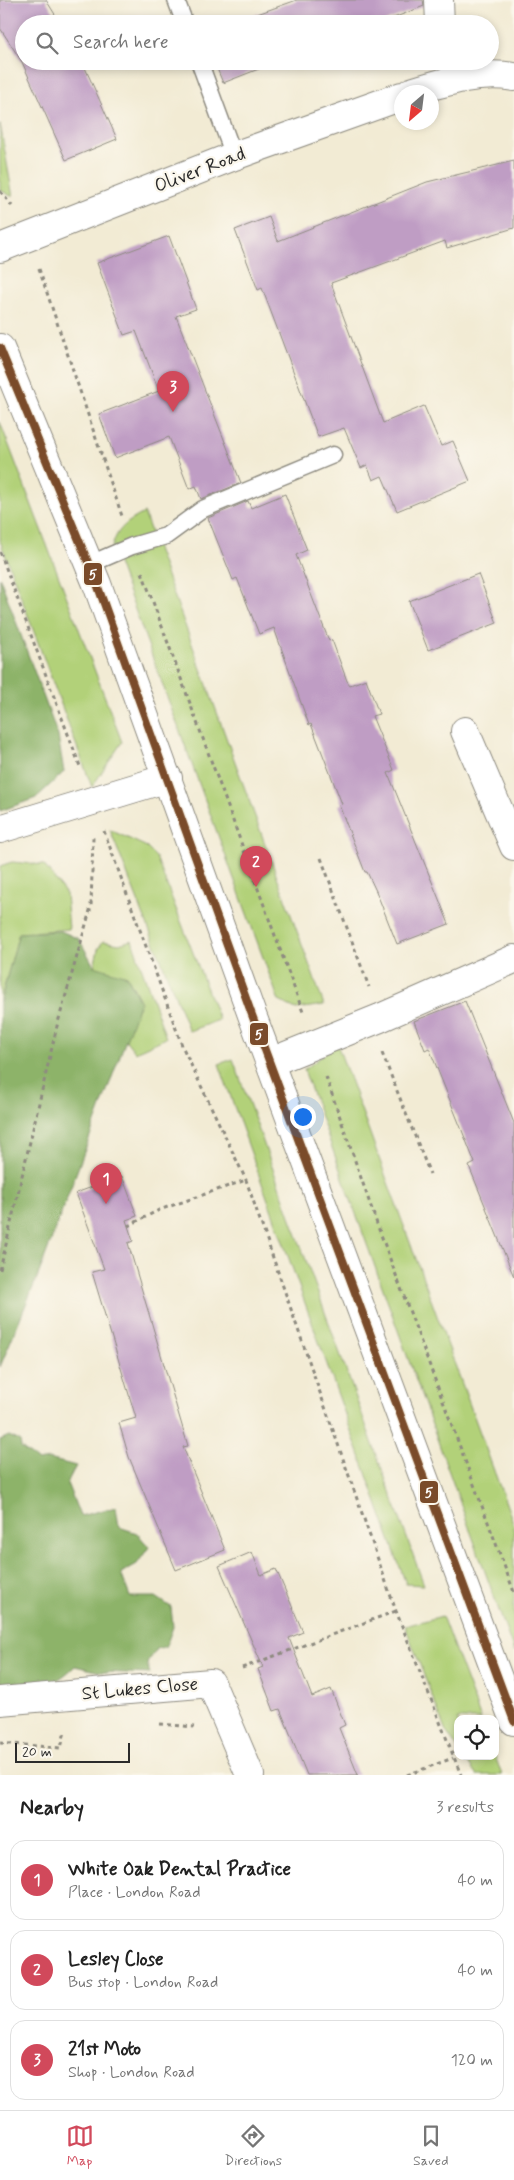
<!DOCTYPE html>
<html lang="en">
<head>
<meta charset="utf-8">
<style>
	body { margin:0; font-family:Mynerve,sans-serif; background:#f6f6f6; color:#222 }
	.controls { position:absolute; right:15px; bottom:15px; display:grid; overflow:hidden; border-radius:10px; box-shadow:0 2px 8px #0003 }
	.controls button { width:45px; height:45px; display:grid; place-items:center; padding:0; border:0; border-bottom:1px solid #e0e0e0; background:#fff; color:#222; font:25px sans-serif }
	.compass { position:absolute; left:394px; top:85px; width:45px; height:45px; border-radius:50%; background:#fff; box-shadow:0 2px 8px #0003; rotate:208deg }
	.scale { position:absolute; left:15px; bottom:12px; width:115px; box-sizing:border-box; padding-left:5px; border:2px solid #2b2b2b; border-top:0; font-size:14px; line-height:18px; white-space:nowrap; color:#2b2b2b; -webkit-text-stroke:4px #fbf7ec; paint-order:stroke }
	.you { position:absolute; left:302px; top:1116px; width:18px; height:18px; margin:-12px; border:4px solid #fff; border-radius:50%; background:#1a73e8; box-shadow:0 0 0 8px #1a73e833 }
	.badge { display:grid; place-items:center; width:32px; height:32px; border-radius:50%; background:#d1495b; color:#fff; font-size:16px; font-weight:700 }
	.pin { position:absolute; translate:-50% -41px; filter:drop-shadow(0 1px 2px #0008) }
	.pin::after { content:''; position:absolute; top:26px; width:18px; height:15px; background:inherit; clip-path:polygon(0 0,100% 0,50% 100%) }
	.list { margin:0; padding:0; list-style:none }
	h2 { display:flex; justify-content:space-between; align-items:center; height:65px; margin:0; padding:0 20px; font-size:21px }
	h2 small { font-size:16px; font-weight:400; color:#767676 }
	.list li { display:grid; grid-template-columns:32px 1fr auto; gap:15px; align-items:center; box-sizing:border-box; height:80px; margin:0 10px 10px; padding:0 10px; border:1px solid #e0e0e0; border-radius:15px }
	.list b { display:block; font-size:19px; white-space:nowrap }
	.list p { margin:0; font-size:16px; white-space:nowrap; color:#767676 }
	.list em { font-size:16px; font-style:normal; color:#767676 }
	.icon { flex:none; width:28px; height:28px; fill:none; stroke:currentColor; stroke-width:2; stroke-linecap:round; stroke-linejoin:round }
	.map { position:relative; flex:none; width:514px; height:1775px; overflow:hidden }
	.search { position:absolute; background:#fff; box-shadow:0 2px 8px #0003; left:15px; right:15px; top:15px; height:55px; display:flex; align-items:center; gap:12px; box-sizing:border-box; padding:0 18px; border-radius:28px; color:#767676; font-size:19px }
	.sheet { height:335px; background:#fff }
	nav { display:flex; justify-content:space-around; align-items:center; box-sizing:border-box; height:70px; border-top:1px solid #e0e0e0; background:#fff; font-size:14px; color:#767676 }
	nav a { display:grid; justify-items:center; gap:2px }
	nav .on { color:#d1495b }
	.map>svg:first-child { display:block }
	.green { fill:#b2d179; stroke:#6e7e52 }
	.forest { fill:#8db369; stroke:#5c6f4a }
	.building { fill:#bf9dc4 }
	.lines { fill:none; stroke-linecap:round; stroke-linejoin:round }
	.lane-casing { stroke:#8e8b80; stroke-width:19 }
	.street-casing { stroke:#8e8b80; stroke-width:30 }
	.secondary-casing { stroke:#8e8b80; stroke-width:30 }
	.path { stroke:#8e8b80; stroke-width:3; stroke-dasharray:4 4; stroke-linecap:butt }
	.lane { stroke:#fff; stroke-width:16 }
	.street { stroke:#fff; stroke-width:28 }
	.secondary { stroke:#fff; stroke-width:28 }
	.bus-1-casing { stroke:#fbf7ec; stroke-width:11 }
	.bus-1 { stroke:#7a4b2a; stroke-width:8 }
	.labels { text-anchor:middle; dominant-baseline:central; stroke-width:4.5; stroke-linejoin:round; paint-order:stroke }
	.street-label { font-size:19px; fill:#2b2b2b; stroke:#fbf7ec }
	.line-badge { stroke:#fbf7ec; stroke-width:2 }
	.badge-label { font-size:14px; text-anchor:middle; font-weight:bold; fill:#fff }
</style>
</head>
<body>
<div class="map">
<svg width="514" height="1775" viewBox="0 0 514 1775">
	<rect width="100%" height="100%" fill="#fbf7ec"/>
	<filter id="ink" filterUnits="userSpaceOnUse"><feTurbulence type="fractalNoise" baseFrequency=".02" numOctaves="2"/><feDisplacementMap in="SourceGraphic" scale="10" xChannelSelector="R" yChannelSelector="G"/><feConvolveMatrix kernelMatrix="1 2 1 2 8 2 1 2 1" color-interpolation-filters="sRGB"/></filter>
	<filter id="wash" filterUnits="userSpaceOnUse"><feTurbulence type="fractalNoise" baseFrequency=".0096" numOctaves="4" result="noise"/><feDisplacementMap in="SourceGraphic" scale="20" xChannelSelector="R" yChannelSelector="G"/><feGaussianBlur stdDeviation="1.12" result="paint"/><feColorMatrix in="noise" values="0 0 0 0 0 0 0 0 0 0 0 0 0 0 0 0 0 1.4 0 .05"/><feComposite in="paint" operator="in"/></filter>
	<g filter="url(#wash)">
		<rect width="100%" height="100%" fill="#f2ebd4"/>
		<!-- green -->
		<path class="green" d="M 0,124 L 13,197 L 0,190 Z
			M 0,422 L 122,742 L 92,787 L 0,541 Z
			M 144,513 L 324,1005 L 296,1009 L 279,1001 L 112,547 C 117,528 127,522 144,513 Z
			M 110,830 L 145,846 L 156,857 L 219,1020 L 189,1031 Z
			M 12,862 L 44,865 L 66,894 L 69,929 L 19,933 L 0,1002 L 0,866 Z
			M 132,940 L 166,1038 L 135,1052 L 124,1038 L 141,1002 L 127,976 L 94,967 L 98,949 L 103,941 L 119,944 Z
			M 337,1044 L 514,1525 L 514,1652 L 304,1070 Z
			M 233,1059 L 424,1585 L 406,1584 L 219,1064 Z
			M 442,1616 L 481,1719 L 458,1719 L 458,1749 L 445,1730 L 405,1626 Z
			M 463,1756 L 495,1756 L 502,1775 L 476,1775 Z"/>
		<!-- forest -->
		<path class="forest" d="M 0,578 L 58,736 L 64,772 L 36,798 L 0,811 Z
			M 61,931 L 79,939 L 94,966 L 127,976 L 140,1002 L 39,1273 L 0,1367 L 0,1003 L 19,933 Z
			M 9,1436 L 20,1441 L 21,1448 L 38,1461 L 49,1459 L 76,1466 L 67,1483 L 80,1516 L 116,1507 L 119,1527 L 137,1533 L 149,1547 L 137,1564 L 121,1573 L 130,1597 L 156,1597 L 171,1607 L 173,1627 L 166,1646 L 157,1649 L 147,1663 L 150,1674 L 101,1672 L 75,1666 C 52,1688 44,1685 14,1683 L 0,1702 L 0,1440 Z"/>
		<g id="blocks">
			<!-- building -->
			<path class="building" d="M 0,0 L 46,0 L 61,24 L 24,24 L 24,61 L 82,61 L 117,139 L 66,160 L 22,62 L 0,28 Z
				M 297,0 L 423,0 L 424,6 L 378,24 L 229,24 Z
				M 214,61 L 279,61 L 223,83 Z
				M 514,161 L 514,228 L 447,248 L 445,241 L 331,283 L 383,423 L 424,406 L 441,446 L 453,441 L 470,481 L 397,511 L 382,476 L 373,480 L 367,465 L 361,468 L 344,428 L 318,437 L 262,288 L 258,290 L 235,230 L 269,217 L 278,241 L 427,182 Z
				M 169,236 L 196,309 L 176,316 L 241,483 L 201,499 L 196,486 L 189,489 L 169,437 L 115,458 L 99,414 L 159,391 L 136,331 L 124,335 L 97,263 Z
				M 285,494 L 307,550 L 296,555 L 329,641 L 332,640 L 347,681 L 350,685 L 366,679 L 379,714 L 372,716 L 394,770 L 388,773 L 449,924 L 397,944 L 376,891 L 367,872 L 365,872 L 339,805 L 342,804 L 311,724 L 309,725 L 274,628 L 259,634 L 237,578 L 233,580 L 208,518 L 248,501 L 251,508 Z
				M 478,574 L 497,623 L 428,650 L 409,601 Z
				M 465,1001 L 514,1123 L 514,1277 L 469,1166 L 475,1163 L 429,1048 L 425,1050 L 414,1021 Z
				M 122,1176 L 137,1216 L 126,1220 L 133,1241 L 128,1243 L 188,1446 L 183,1447 L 225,1550 L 176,1570 L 129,1457 L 119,1423 L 136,1418 L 92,1272 L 104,1269 L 76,1193 Z
				M 252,1552 L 261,1575 L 276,1569 L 303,1632 L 289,1638 L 312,1697 L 331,1689 L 345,1725 L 339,1728 L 358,1775 L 307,1775 L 280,1709 L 274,1711 L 258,1669 L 263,1667 L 219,1566 Z"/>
		</g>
	</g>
	<g filter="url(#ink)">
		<use href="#blocks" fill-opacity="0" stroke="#8e8b80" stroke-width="1"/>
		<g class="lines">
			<!-- lane casing -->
			<g class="lane-casing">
				<path id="lane" d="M 176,0 L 185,24
					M 199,61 L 234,156
					M 88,565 L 132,546 L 166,536 L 203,509 L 333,455"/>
			</g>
			<!-- street casing -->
			<g class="street-casing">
				<path id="street" d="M 439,0 L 440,24
					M 411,92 C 444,82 479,71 514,77
					M 0,248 L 234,156 L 402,96
					M 465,731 L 514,846
					M 0,829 L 168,778
					M 271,1062 L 380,1018 L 514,959
					M 0,1701 L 211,1683 L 250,1775"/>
			</g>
			<!-- secondary casing -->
			<g class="secondary-casing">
				<path id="secondary" d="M 0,348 L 97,584 L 252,1015 L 514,1721"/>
			</g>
			<!-- path -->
			<path class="path" d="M 0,191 L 12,206
				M 39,269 L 123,519
				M 0,552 L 81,769
				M 142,572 L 303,1012
				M 104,831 L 183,1048 L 246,1180 L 396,1611 L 461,1775
				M 321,858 L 369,987
				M 382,1053 L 430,1174
				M 326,1077 L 377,1224 L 514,1592
				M 128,1226 L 159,1210 L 246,1180
				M 0,1270 L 57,1026 L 91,907 L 93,837
				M 242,1668 L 396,1611
				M 160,1724 L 194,1727
				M 0,1743 L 61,1748 L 65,1731
				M 407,1775 L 453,1758"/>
			<!-- lane -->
			<use href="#lane" class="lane"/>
			<!-- street -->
			<use href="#street" class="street"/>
			<!-- secondary -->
			<use href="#secondary" class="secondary"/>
			<!-- bus-1 casing -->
			<g class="bus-1-casing">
				<path id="bus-1" d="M 0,348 L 97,584 L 252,1015 L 514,1721"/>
			</g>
			<!-- bus-1 -->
			<use href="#bus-1" class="bus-1"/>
		</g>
	</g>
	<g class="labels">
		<!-- street labels -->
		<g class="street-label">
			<text transform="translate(200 170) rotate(-21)">Oliver Road</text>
			<text transform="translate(140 1689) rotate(-5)">St Lukes Close</text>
		</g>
	</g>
	<g class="line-badge">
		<rect x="83" y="562" width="20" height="24" rx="5" fill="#7a4b2a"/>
		<rect x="249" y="1022" width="20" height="24" rx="5" fill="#7a4b2a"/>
		<rect x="419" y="1480" width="20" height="24" rx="5" fill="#7a4b2a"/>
	</g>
	<g class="badge-label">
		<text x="93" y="579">5</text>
		<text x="259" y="1039">5</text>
		<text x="429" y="1497">5</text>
	</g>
</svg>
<div class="controls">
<button><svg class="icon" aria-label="locate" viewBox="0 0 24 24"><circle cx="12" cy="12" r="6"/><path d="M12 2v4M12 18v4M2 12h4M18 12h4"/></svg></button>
</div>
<svg class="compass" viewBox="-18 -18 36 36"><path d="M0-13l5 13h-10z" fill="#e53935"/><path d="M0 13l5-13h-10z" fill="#767676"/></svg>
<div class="scale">20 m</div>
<div class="you"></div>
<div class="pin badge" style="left:106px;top:1204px">1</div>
<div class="pin badge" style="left:256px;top:887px">2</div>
<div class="pin badge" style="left:173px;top:412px">3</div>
<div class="search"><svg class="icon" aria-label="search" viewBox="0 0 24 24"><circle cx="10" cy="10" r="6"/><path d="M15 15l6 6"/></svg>Search here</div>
</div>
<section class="sheet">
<h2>Nearby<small>3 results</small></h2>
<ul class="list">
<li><span class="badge">1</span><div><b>White Oak Dental Practice</b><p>Place · London Road</p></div><em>40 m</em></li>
<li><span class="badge">2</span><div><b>Lesley Close</b><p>Bus stop · London Road</p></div><em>40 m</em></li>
<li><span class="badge">3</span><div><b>21st Moto</b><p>Shop · London Road</p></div><em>120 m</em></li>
</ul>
</section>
<nav>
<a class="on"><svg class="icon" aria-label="map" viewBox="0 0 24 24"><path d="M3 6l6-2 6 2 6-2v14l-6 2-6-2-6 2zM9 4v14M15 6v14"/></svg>Map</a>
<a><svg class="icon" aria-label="directions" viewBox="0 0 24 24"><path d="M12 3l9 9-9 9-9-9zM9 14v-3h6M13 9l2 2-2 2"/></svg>Directions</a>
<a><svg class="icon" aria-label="saved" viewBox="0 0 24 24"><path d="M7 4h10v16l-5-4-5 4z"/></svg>Saved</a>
</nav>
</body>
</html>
